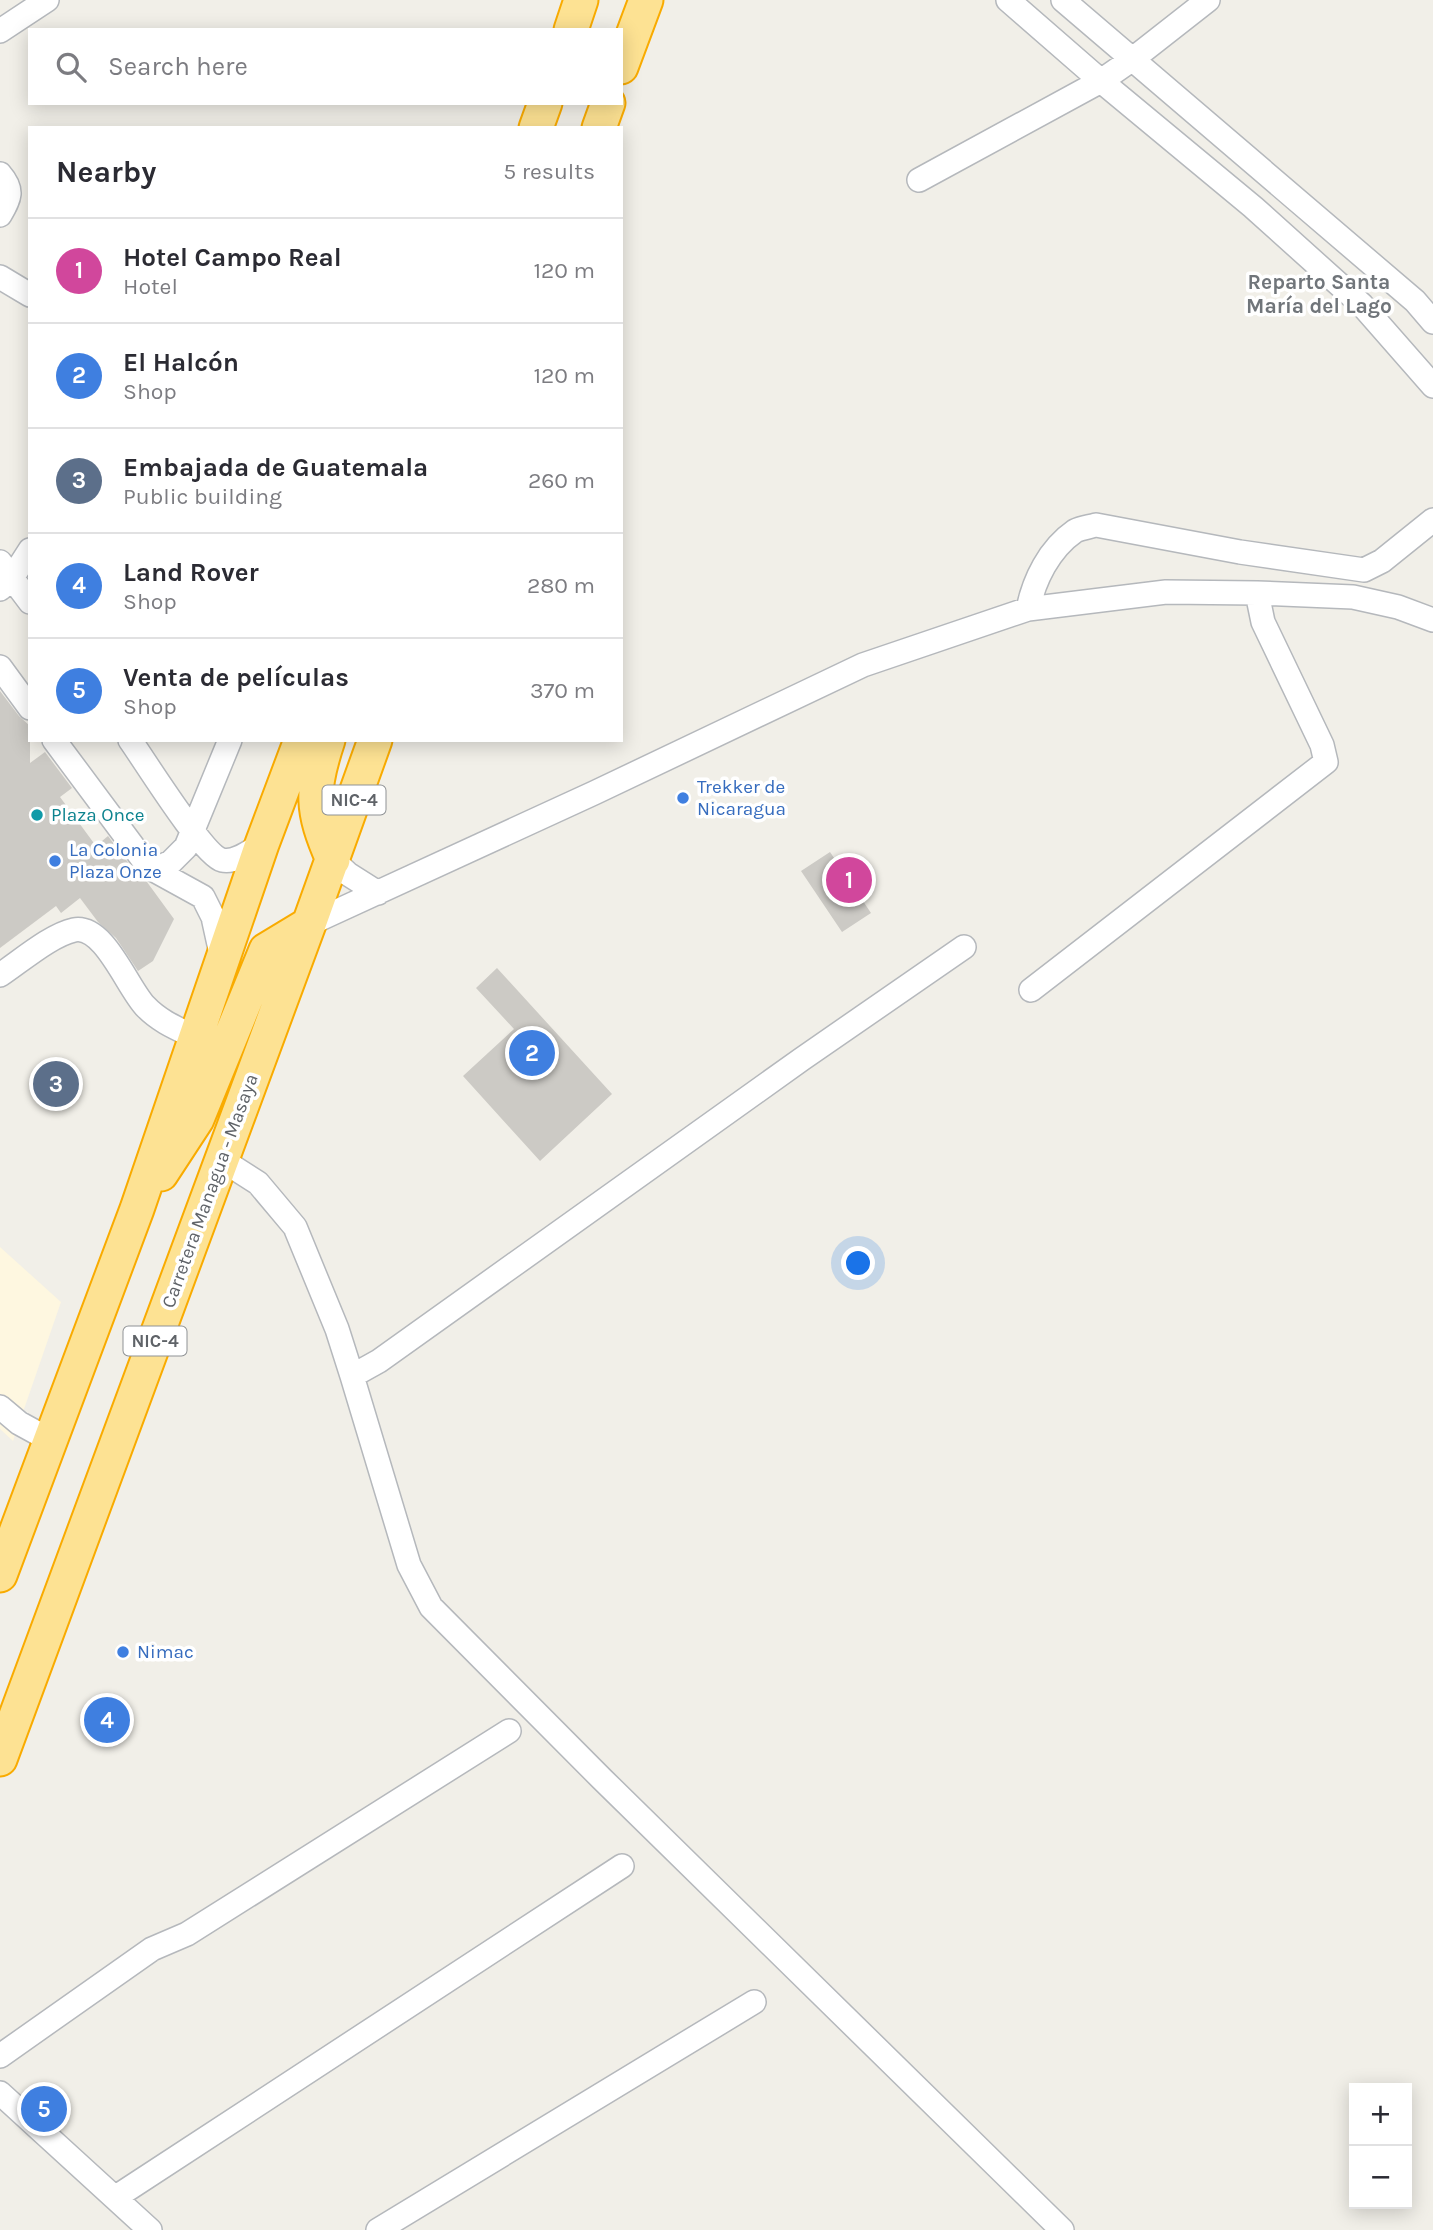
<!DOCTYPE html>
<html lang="en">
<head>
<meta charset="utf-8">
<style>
	body { margin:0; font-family:Karla,sans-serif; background:#f2f2f3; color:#2b2b33 }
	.controls { position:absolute; right:21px; bottom:21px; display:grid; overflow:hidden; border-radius:0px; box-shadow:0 4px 18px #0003 }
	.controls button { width:63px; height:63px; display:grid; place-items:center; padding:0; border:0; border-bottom:2px solid #e1e1e2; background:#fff; color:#2b2b33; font:35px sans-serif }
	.you { position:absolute; left:859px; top:1264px; width:24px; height:24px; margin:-18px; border:5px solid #fff; border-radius:50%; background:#1a73e8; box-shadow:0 0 0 10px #1a73e833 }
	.badge { display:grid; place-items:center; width:46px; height:46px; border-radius:50%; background:#d93025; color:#fff; font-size:23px; font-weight:700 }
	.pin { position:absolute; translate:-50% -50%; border:4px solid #fff; box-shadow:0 2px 7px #0006 }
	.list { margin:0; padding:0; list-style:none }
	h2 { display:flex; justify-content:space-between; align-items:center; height:91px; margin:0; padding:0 28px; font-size:30px }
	h2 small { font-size:23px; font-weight:400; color:#7c7c81 }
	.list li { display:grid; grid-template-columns:46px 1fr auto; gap:21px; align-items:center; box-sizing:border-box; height:105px; padding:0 28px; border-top:2px solid #e1e1e2 }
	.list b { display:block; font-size:26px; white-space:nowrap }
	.list p { margin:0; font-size:23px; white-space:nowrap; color:#7c7c81 }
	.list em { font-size:23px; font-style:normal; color:#7c7c81 }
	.icon { flex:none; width:38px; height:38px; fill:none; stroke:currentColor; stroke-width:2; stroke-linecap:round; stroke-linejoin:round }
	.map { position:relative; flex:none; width:1433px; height:2230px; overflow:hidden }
	.search { position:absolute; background:#fff; box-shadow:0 4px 18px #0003; left:28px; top:28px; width:595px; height:77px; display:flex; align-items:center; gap:18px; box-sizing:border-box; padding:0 24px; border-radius:0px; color:#7c7c81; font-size:26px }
	.panel { position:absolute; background:#fff; box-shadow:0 4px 18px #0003; left:28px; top:126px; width:595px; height:616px; border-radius:0px }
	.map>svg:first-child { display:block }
	.commercial { fill:#fef7e0 }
	.building { fill:#cccac5 }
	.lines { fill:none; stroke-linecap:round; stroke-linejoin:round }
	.minor-casing { stroke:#b5b8bc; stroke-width:26 }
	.highway-casing { stroke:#f9ab00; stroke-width:37 }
	.minor { stroke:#fff; stroke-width:23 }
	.highway { stroke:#fde293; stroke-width:33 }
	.shop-dot { fill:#3f7fe0; stroke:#fff; stroke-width:2.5 }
	.culture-dot { fill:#0f9aa8; stroke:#fff; stroke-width:2.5 }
	.labels { text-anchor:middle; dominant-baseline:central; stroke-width:7; stroke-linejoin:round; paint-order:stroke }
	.shield { fill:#fff; stroke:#8f9295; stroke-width:2 }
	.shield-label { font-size:18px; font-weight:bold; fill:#5f6368 }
	.shop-label { font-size:19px; fill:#366cbe; stroke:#fff; text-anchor:start }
	.culture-label { font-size:19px; fill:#0d838f; stroke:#fff; text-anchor:start }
	.street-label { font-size:19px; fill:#5f6368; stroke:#fff }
	.neighbourhood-label { font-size:21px; font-weight:bold; fill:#70757a; stroke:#fff }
</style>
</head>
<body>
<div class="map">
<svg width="1433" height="2230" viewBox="0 0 1433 2230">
	<rect width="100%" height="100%" fill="#f1efe8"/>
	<!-- commercial -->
	<path class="commercial" d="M 0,1247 L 61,1302 L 13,1441 L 0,1429 Z"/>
	<!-- building -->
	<path class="building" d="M 0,691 L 19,716 L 30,726 L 30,763 L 45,752 L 72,788 L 60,797 L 96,846 L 108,836 L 130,865 L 147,882 L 174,919 L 153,961 L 138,971 L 116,938 L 98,922 L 80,898 L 61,913 L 56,906 L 0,948 Z
		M 830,852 L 871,913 L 842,932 L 801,871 Z
		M 497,968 L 612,1094 L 540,1161 L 463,1076 L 514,1029 L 476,988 Z"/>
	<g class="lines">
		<!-- minor casing -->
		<g class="minor-casing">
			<path id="minor" d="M 1008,0 L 1101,81 L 1253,207 L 1362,305 L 1433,386
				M 1063,0 L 1415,301 L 1433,322
				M 0,31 L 47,0
				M 0,174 C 14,190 10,198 0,215
				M 919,180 L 1101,81 L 1134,58 L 1208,0
				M 0,277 L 30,295
				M 0,562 L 30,602
				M 0,589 L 12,578 L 30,550
				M 1028,609 C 1034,580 1049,549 1075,531 C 1081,528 1089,527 1096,525 L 1240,552 L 1364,570 L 1382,561 L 1433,520
				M 0,667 L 30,708
				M 54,740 L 141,857 L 154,870 L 203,897 L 213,917 L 222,958
				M 130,740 C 145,761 203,855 222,860 C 236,863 250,851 262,844
				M 333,860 L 348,874 L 378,893
				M 154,870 L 171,862 L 186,847 L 230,740
				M 309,924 L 594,793 L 863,665 L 1028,609 L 1166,592 L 1257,593 L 1353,597 L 1398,607 L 1433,620
				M 0,975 C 21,961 51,935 74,930 C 104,924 127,987 145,1006 C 159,1021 176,1028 195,1037
				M 1031,990 L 1326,762 L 1322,745 L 1263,622 L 1257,593
				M 222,1160 L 258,1183 L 295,1227 L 337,1329 L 352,1376 L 409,1565 L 431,1607 L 602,1779 L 1062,2230
				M 352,1376 L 379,1361 L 802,1059 L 964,947
				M 0,1407 L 19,1423 L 50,1440
				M 0,2056 L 152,1949 L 187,1934 L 509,1731
				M 0,2093 L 150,2230
				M 116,2197 L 622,1866
				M 378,2230 L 754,2002"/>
		</g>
		<!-- highway casing -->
		<g class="highway-casing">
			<path id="highway" d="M 571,30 L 581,0
				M 621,67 L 646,0
				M 536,128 L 545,103
				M 599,128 L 608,103
				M 328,740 C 311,791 311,810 333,860
				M 161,1174 L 197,1119 L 266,950 L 309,924
				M 0,1575 L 137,1209 L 262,844 L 301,740
				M 0,1759 L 309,924 L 375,740"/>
		</g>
		<!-- minor -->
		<use href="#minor" class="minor"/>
		<!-- highway -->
		<use href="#highway" class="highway"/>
	</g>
	<!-- markers -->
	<g class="shop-dot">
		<circle cx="683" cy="798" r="7"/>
		<circle cx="55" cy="861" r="7"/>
		<circle cx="123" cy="1652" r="7"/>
	</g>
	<circle class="culture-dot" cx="37" cy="815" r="7"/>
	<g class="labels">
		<!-- shield labels -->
		<g class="shield">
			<rect x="322.5" y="785.5" width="63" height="29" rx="5"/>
			<rect x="123.5" y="1326.5" width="63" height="29" rx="5"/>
		</g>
		<g class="shield-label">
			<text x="354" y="800">NIC-4</text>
			<text x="155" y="1341">NIC-4</text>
		</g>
		<!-- shop labels -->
		<g class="shop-label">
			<text x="697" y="787">Trekker de<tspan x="697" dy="22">Nicaragua</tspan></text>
			<text x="69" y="850">La Colonia<tspan x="69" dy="22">Plaza Onze</tspan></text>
			<text x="137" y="1652">Nimac</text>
		</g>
		<!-- culture labels -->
		<g class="culture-label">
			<text x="51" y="815">Plaza Once</text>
		</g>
		<!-- street labels -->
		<g class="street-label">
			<text transform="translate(210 1191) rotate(-70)">Carretera Managua - Masaya</text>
		</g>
		<!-- neighbourhood labels -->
		<g class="neighbourhood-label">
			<text x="1319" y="282">Reparto Santa<tspan x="1319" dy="24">María del Lago</tspan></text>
		</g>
	</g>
</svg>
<div class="controls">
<button>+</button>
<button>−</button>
</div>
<div class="you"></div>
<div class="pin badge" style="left:849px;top:880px;background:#d1479c">1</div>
<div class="pin badge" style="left:532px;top:1053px;background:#3f7fe0">2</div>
<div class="pin badge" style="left:56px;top:1084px;background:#5c6f8a">3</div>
<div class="pin badge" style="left:107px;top:1720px;background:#3f7fe0">4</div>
<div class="pin badge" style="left:44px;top:2109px;background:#3f7fe0">5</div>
<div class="search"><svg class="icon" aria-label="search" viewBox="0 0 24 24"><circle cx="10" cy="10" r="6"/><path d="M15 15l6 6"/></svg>Search here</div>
<section class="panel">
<h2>Nearby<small>5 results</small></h2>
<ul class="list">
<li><span class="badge" style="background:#d1479c">1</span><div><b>Hotel Campo Real</b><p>Hotel</p></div><em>120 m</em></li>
<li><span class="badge" style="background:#3f7fe0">2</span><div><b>El Halcón</b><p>Shop</p></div><em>120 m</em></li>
<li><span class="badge" style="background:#5c6f8a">3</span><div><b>Embajada de Guatemala</b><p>Public building</p></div><em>260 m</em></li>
<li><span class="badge" style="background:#3f7fe0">4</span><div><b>Land Rover</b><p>Shop</p></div><em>280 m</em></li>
<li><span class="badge" style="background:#3f7fe0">5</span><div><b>Venta de películas</b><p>Shop</p></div><em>370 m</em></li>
</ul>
</section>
</div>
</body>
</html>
